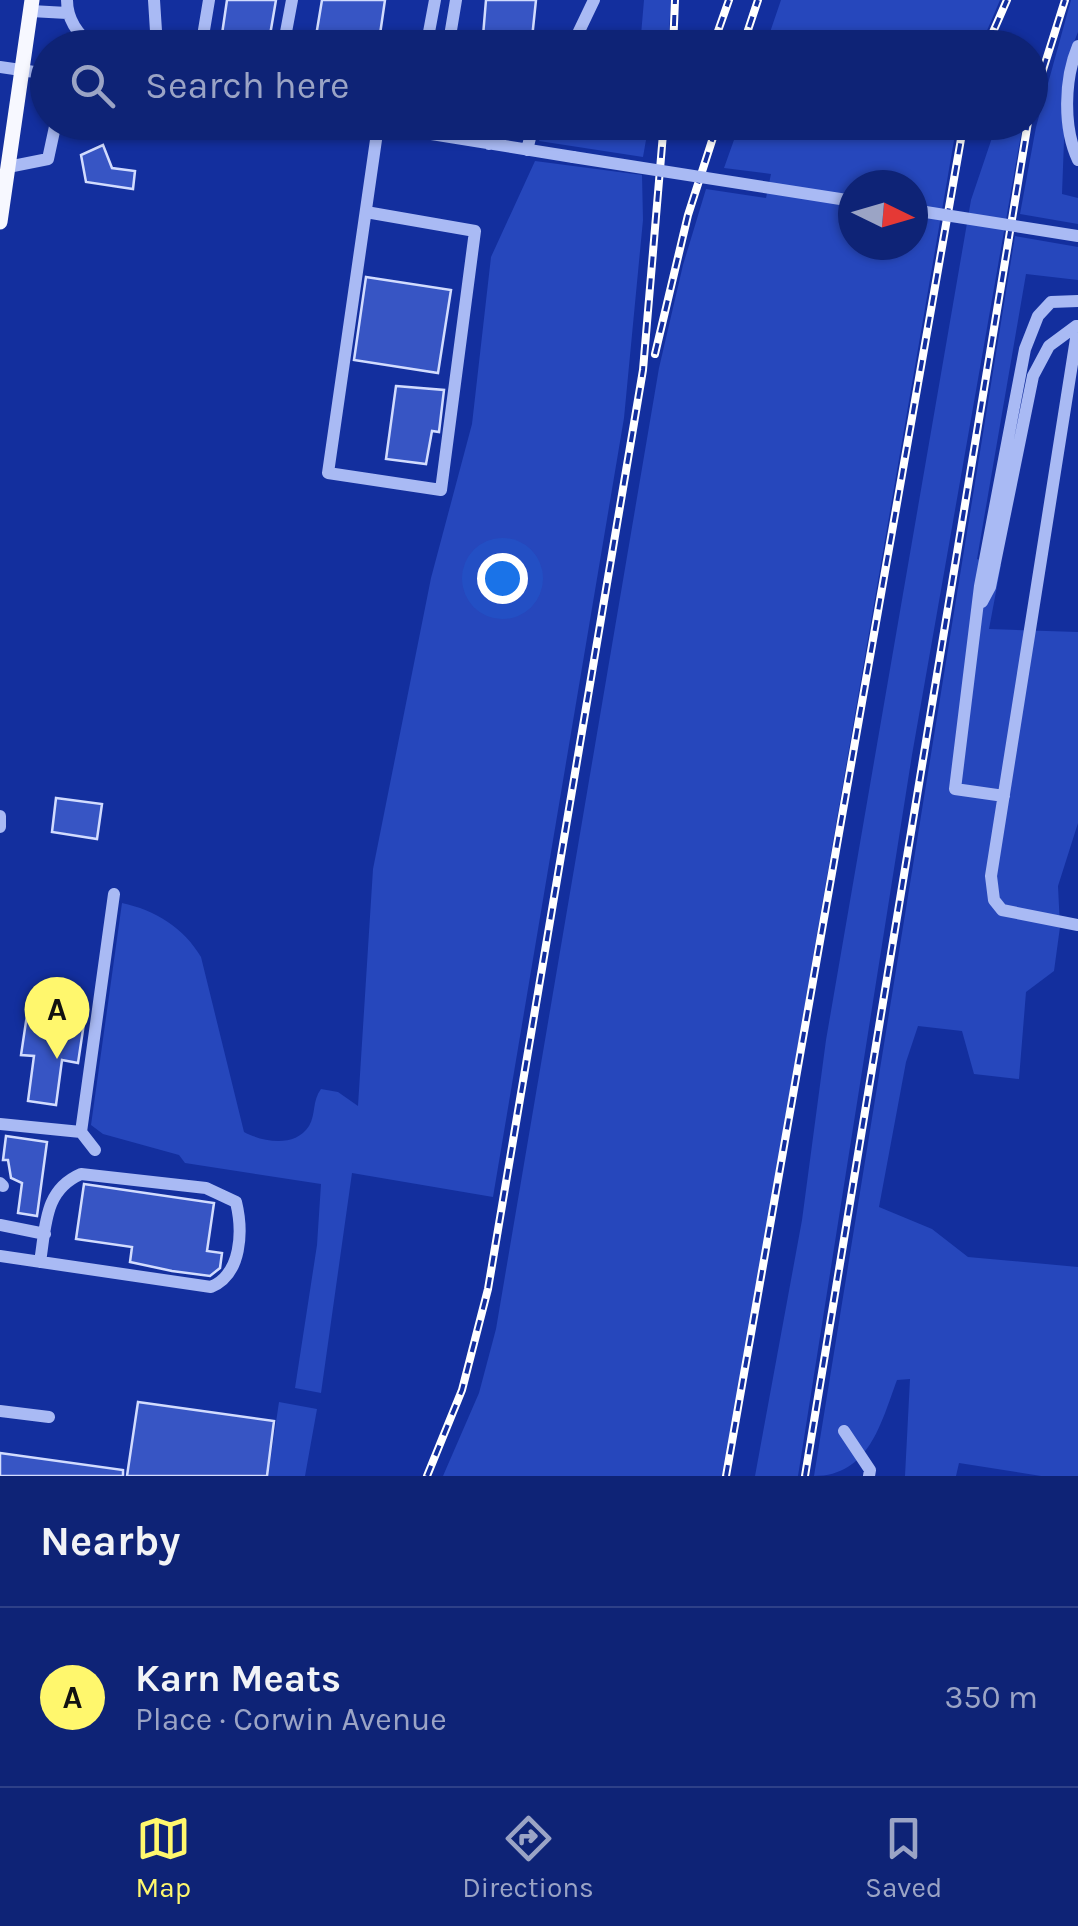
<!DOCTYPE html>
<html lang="en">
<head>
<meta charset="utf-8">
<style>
	body { margin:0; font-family:Karla,sans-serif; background:#1c2f7e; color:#f1f3f6 }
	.compass { position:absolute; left:838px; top:170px; width:90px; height:90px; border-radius:50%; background:#0e2376; box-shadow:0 2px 8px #0004; rotate:95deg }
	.you { position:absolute; left:502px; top:578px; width:35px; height:35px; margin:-25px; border:8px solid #fff; border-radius:50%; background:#1a73e8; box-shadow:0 0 0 15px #1a73e833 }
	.badge { display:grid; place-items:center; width:65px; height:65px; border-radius:50%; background:#fff76d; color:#111; font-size:32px; font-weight:700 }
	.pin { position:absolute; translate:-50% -82px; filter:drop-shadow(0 2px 5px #0008) }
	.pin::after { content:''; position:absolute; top:52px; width:35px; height:30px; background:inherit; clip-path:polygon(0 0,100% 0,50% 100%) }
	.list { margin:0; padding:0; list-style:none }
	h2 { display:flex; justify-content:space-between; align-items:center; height:130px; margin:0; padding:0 40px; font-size:42px }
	h2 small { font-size:32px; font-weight:400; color:#9ba4c5 }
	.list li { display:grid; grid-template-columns:65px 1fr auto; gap:30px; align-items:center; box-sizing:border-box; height:180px; padding:0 40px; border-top:2px solid #2e4088 }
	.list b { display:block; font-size:38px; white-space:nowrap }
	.list p { margin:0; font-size:32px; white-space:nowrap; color:#9ba4c5 }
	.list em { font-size:32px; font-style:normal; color:#9ba4c5 }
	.icon { flex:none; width:55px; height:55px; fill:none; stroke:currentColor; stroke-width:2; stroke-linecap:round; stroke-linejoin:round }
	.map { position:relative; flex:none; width:1078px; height:1476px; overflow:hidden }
	.search { position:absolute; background:#0e2376; box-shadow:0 2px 8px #0004; left:30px; right:30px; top:30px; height:110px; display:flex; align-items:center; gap:25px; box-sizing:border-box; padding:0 35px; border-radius:55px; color:#9ba4c5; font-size:38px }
	.sheet { height:310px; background:#0e2376 }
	nav { display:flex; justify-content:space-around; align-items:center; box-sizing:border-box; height:140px; border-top:2px solid #2e4088; background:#0e2376; font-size:28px; color:#9ba4c5 }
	nav a { display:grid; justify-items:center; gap:5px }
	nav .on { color:#fff76d }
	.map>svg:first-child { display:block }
	.green { fill:#2647bc; fill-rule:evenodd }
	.building { fill:#3755c4; stroke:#d2dcfe; stroke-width:2.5 }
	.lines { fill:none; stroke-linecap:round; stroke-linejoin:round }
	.minor { stroke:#a9baf4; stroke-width:12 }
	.major { stroke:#f7f8ff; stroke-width:15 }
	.rail-casing { stroke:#fff; stroke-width:8 }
	.rail { stroke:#132f9e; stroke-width:4; stroke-dasharray:11; stroke-linecap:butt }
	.minor-bridge { stroke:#a9baf4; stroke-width:12 }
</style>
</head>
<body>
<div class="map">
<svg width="1078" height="1476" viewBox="0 0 1078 1476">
	<rect width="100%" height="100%" fill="#132f9e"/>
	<!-- green -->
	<path class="green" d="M 644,0 L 671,0 L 668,47 L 629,47 L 641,35 Z
		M 781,0 L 1000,0 L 980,47 L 765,47 Z
		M 1071,0 L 1078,0 L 1078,32 L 1067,60 L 1062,194 L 1078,198 L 1078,224 L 1020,214 L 1036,127 Z
		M 545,123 L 545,122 L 649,123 L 643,157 L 539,141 Z
		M 740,123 L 957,123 L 728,1450 L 722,1476 L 443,1476 L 479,1393 L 496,1329 L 659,368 L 683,265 L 706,189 L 766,198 L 771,174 L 724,168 ZM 853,185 L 913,185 L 913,245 L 853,245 Z
		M 997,123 L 1023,123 L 912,755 L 798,1476 L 755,1476 L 802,1220 L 826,1040 L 971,200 Z
		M 535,161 L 642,175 L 643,220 L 624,418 L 493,1197 L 352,1173 L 321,1393 L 295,1388 L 317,1245 L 321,1184 L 185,1163 L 179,1155 L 103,1134 L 91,1125 L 122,903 C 155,910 184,928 201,957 L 244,1132 C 263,1142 295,1148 309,1126 C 316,1114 312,1101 321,1089 L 338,1092 L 358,1106 L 373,869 L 431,578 L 472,424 L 491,257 Z
		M 1015,236 L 1078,247 L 1078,280 L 1026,274 L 977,559 L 1001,565 L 989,629 L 1078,632 L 1078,823 L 1058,886 L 1060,927 L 1054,971 L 1026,992 L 1019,1079 L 974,1074 L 962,1031 L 918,1026 L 906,1062 L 879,1207 L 932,1229 L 968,1257 L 1078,1267 L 1078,1476 L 1041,1476 L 959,1463 L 956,1476 L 905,1476 L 910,1379 L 897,1380 C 881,1423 869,1476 814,1476 Z
		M 279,1402 L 317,1409 L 305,1476 L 268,1476 Z"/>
	<!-- building -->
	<path class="building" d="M 227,0 L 276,0 L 269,41 L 222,34 Z
		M 322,0 L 385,0 L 378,48 L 314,48 Z
		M 486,0 L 536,0 L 531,48 L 482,48 Z
		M 103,145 L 112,168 L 135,171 L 133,189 L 86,182 L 81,155 Z
		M 366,277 L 451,290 L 438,373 L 354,360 Z
		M 396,386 L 444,390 L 439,432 L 432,431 L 426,464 L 386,459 Z
		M 56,798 L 102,804 L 97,839 L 52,832 Z
		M 27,1015 L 84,1023 L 78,1063 L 62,1060 L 56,1105 L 28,1101 L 34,1056 L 21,1055 Z
		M 6,1136 L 47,1142 L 37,1216 L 18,1213 L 22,1183 L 11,1178 L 8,1160 L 3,1160 Z
		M 84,1184 L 214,1203 L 207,1251 L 222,1253 L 220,1268 L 210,1276 L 172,1271 L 130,1262 L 132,1247 L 76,1239 Z
		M 138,1402 L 274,1421 L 267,1476 L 127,1476 Z
		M 0,1453 L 123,1470 L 123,1476 L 0,1476 Z"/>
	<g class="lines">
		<!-- minor -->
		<path class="minor" d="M 67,0 C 67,20 79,36 95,48
			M 154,0 L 156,31 L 163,48
			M 31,11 L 67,13
			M 1078,46 C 1064,79 1063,128 1078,160
			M 201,48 L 209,0
			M 283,48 L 292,0
			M 426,48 L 435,0
			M 448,48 L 456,0
			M 571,48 L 594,0
			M 0,67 L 48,74
			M 357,122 L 573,157
			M 489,144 L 490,122
			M 527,150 L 534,122
			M 8,167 L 48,159 L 56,122
			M 366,212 L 475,231 L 441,490 L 328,473 L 378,126
			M 1078,326 L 991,876 L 994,900 L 1002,910 L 1078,925
			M 982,602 L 990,587 L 1033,376 L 1049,346 L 1076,326
			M 1004,796 L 955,789 L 980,586 L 1025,349 L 1038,316 L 1051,302 L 1078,301
			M 0,816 L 0,827
			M 0,1124 L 81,1132 L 95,1150
			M 81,1132 L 114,894
			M 0,1183 L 3,1186
			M 0,1225 L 45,1234
			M 0,1256 L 211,1287 C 242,1274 243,1231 236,1202 L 206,1188 L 81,1174 C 44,1190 46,1225 40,1262
			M 0,1411 L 49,1417
			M 844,1431 L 870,1470 L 869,1476"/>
		<!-- major -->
		<path class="major" d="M 0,222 L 32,0"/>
		<!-- rail casing -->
		<g class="rail-casing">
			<path id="rail" d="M 673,48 L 675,0
				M 712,48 L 729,0
				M 742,48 L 758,0
				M 986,48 L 1007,0
				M 1030,111 L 1065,0
				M 655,354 L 688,215 L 718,122
				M 427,1476 L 462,1390 L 488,1289 L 643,370 L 664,122
				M 726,1476 L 964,122
				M 805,1476 L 1028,122"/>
		</g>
		<!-- rail -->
		<use href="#rail" class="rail"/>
		<!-- minor-bridge -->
		<path class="minor-bridge" d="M 573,157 L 853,201
			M 913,210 L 1078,236"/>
	</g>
</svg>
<svg class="compass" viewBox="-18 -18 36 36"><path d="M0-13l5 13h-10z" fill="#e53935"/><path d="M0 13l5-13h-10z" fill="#9ba4c5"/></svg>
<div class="you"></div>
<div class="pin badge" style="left:57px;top:1059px">A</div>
<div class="search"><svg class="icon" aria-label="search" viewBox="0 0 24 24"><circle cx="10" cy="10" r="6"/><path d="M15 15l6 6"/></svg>Search here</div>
</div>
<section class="sheet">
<h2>Nearby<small></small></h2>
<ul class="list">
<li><span class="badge">A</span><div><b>Karn Meats</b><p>Place · Corwin Avenue</p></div><em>350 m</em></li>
</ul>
</section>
<nav>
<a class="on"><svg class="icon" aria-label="map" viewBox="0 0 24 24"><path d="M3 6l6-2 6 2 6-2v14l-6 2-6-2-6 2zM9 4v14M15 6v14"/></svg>Map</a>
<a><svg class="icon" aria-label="directions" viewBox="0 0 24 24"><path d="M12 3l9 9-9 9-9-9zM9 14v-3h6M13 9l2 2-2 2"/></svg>Directions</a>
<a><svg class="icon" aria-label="saved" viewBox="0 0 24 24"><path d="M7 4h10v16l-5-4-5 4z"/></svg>Saved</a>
</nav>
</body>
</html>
